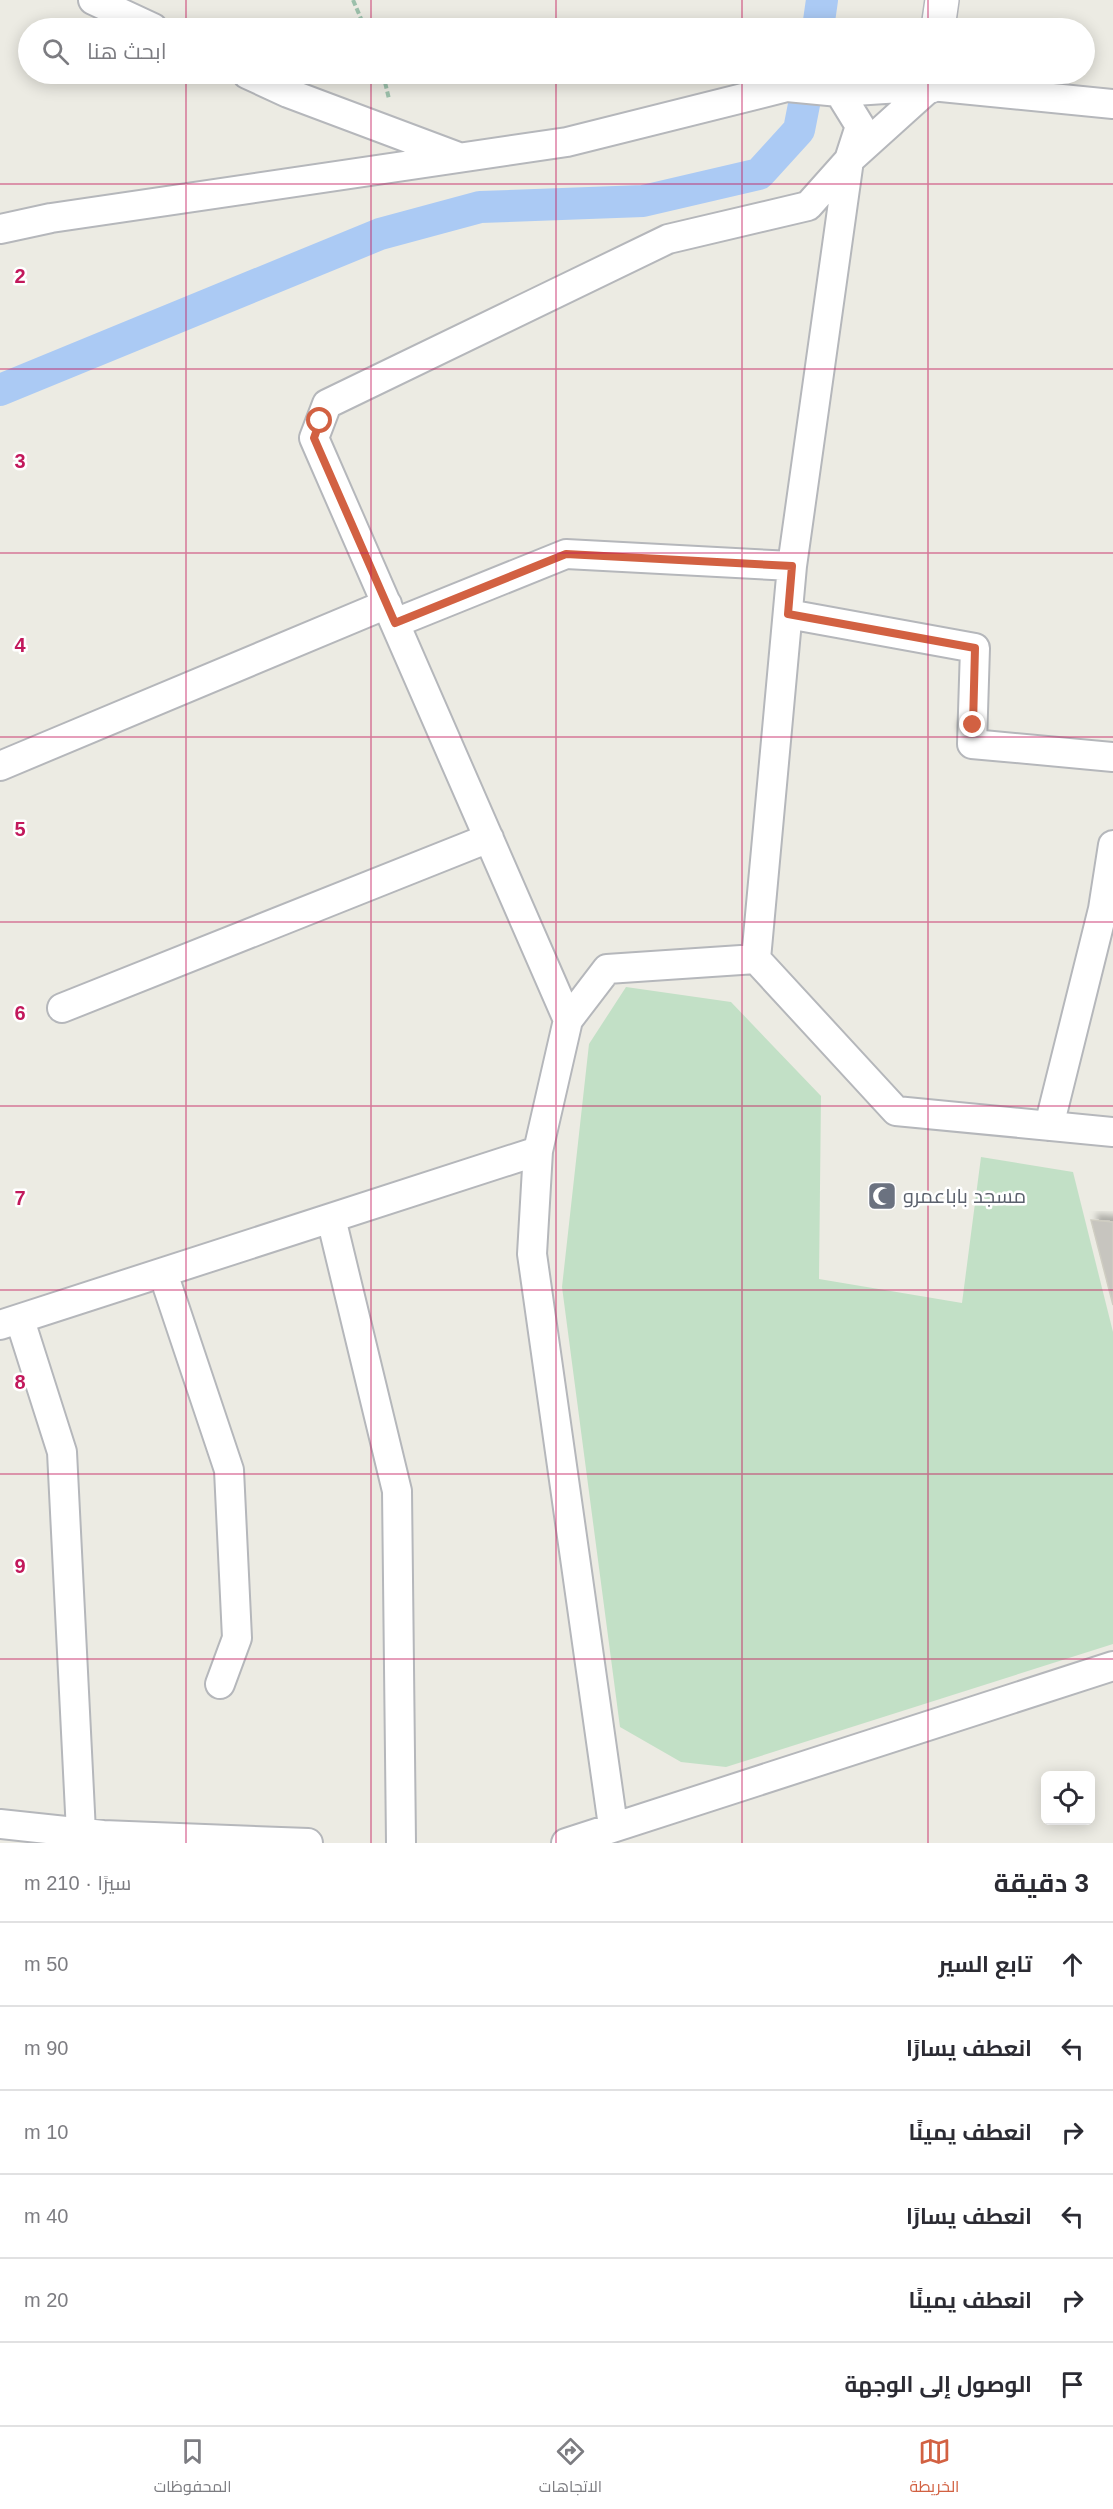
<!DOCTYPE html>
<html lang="ar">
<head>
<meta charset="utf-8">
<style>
	body { margin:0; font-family:Arial,Cairo,sans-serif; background:#f7f7f7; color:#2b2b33; direction:rtl }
	.controls { position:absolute; right:18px; bottom:18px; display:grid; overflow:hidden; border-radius:9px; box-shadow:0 3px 15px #0003 }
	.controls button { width:54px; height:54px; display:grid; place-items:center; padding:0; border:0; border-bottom:2px solid #e1e1e2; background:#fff; color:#2b2b33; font:30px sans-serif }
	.stop { position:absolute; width:18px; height:18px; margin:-14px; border:4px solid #d26142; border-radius:50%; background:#fff }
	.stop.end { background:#d26142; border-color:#fff; box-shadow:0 2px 6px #0008 }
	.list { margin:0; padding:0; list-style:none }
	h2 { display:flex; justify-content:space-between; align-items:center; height:78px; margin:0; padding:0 24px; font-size:26px }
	h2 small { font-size:20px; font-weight:400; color:#7c7c81 }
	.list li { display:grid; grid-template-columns:39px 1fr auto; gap:18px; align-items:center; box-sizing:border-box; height:84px; padding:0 24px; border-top:2px solid #e1e1e2 }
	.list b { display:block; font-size:22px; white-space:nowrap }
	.list em { font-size:20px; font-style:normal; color:#7c7c81 }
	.icon { flex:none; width:33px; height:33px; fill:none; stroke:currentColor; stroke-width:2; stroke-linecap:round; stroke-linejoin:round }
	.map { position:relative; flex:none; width:1113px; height:1843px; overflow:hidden; direction:ltr }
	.search { position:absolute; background:#fff; box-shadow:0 3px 15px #0003; left:18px; right:18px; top:18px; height:66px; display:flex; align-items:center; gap:15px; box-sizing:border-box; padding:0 21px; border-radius:33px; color:#7c7c81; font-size:22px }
	.sheet { height:582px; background:#fff }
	nav { display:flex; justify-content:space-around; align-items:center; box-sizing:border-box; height:84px; border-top:2px solid #e1e1e2; background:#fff; font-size:16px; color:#7c7c81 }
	nav a { display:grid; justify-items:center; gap:3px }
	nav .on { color:#d26142 }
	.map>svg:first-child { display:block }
	.green { fill:#c2e0c6 }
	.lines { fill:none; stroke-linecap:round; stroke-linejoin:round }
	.canal { stroke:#abcaf4; stroke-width:32 }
	.building { fill:#c7c5bf; stroke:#cfcdc2; stroke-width:1.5; filter:url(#shadow) }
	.street-casing { stroke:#b5b7bb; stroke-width:32 }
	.secondary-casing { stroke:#b6b8bd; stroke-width:36 }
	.path { stroke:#9cc0ab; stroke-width:4; stroke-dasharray:6 3; stroke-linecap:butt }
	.street { stroke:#fff; stroke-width:28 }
	.secondary { stroke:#fff; stroke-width:33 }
	.route { stroke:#d26142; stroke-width:8 }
	.grid { fill:none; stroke:#c2185b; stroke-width:1.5; stroke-opacity:0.55 }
	.labels { text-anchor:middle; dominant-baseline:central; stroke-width:5; stroke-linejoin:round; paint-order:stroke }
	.worship-label { font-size:20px; fill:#5b616d; stroke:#fff; text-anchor:start }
	.grid-label { font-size:20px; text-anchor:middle; font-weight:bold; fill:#c2185b; stroke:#fff; stroke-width:5; stroke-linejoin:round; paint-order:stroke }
</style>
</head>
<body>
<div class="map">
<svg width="1113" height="1843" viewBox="0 0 1113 1843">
	<defs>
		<filter id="shadow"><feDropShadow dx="5.5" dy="-5.5" stdDeviation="3" flood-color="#0004"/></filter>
	</defs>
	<rect width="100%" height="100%" fill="#ecebe3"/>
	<!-- green -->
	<path class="green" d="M 626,987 L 731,1002 L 821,1096 L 819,1279 L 962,1303 L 981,1157 L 1073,1172 L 1113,1332 L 1113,1644 L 726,1767 L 681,1762 L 620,1727 L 562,1287 L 589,1044 Z"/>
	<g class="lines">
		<!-- canal -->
		<path class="canal" d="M 818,28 L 822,0
			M 0,390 L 380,234 L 480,207 L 643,201 L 759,174 L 799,130 L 810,74"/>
	</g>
	<!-- building -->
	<path class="building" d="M 1091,1220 L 1113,1222 L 1113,1305 Z"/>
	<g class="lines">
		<!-- street casing -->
		<g class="street-casing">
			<path id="street" d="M 93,0 L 153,28
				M 247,74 L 288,93 L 456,156
				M 931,86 L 849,160 L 792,566 L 756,959 L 896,1111 L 1113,1132
				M 0,229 L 51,218 L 567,142 L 787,87 L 839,92 L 931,86 L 1113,104
				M 788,614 L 975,648 L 972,744 L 1113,757
				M 395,623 L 566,554 L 792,566
				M 0,766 L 387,604
				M 756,959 L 607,969 L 568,1020 L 314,438 L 327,404 L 668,239 L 808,206 L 849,160 L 860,126 L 839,92
				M 62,1008 L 489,838
				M 568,1020 L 538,1151 L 532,1254 L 613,1826
				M 1049,1126 L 1103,909 L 1113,845
				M 331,1218 L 397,1491 L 401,1843
				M 163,1273 L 229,1470 L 237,1638 L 220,1684
				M 20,1320 L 62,1452 L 81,1832
				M 0,1325 L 538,1151
				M 0,1824 L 103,1835 L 308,1843
				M 566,1843 L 1113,1666"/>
		</g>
		<!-- secondary casing -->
		<g class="secondary-casing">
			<path id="secondary" d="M 938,28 L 942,0
				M 931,86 L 932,74"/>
		</g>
		<!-- path -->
		<path class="path" d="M 353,0 L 365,28
			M 383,74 L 389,99"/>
		<!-- street -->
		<use href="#street" class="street"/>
		<!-- secondary -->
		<use href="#secondary" class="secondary"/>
	</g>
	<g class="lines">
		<!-- route -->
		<path class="route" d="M 320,421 L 314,438 L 395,623 L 566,554 L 792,566 L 788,614 L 975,648 L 973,725"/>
	</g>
	<!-- grid -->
	<path class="grid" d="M 186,0 L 186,28M 371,0 L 371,28M 556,0 L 556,28M 742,0 L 742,28M 928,0 L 928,28M 186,74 L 186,1843M 371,74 L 371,1843M 556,74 L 556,1843M 742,74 L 742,1843M 928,74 L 928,1843M 0,184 L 1113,184M 0,369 L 1113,369M 0,553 L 1113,553M 0,737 L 1113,737M 0,922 L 1113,922M 0,1106 L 1113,1106M 0,1290 L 1113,1290M 0,1474 L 1113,1474M 0,1659 L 1113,1659"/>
	<!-- icons -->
	<defs>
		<g id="mosque-square" transform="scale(1.5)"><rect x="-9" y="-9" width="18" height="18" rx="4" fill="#6b7280" stroke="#fff"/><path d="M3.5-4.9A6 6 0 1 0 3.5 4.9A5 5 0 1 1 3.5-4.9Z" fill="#fff"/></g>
	</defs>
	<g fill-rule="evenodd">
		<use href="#mosque-square" x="882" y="1196"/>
	</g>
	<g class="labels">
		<!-- worship labels -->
		<g class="worship-label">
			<text x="903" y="1196">مسجد باباعمرو</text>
		</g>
	</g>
	<g class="grid-label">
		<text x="20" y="283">2</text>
		<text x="20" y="468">3</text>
		<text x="20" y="652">4</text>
		<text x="20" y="836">5</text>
		<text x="20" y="1020">6</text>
		<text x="20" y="1205">7</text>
		<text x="20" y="1389">8</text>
		<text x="20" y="1573">9</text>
	</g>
</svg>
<div class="controls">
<button><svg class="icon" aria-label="locate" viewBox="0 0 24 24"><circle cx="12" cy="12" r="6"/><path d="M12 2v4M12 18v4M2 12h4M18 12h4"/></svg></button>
</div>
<div class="stop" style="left:320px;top:421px"></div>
<div class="stop end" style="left:973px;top:725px"></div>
<div class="search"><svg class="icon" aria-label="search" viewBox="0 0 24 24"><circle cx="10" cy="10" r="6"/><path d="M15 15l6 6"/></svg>ابحث هنا</div>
</div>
<section class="sheet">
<h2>3 دقيقة<small>سيرًا · 210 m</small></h2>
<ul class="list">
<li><svg class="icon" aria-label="ahead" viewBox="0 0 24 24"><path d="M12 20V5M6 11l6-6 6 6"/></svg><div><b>تابع السير</b></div><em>50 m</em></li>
<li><svg class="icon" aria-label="left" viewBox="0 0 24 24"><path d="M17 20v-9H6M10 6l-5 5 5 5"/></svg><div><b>انعطف يسارًا</b></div><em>90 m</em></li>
<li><svg class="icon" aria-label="right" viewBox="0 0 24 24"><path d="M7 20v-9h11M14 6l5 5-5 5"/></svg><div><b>انعطف يمينًا</b></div><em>10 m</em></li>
<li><svg class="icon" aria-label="left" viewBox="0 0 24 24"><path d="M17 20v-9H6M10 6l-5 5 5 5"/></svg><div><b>انعطف يسارًا</b></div><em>40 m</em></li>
<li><svg class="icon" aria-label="right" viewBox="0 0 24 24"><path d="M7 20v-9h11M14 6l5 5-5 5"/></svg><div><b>انعطف يمينًا</b></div><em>20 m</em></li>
<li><svg class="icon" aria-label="arrive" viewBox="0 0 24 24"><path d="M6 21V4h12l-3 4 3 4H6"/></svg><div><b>الوصول إلى الوجهة</b></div></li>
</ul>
</section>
<nav>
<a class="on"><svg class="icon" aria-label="map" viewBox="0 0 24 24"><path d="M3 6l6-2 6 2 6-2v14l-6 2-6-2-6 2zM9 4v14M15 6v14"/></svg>الخريطة</a>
<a><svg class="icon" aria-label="directions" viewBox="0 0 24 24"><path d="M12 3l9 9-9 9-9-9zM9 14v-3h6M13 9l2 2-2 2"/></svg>الاتجاهات</a>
<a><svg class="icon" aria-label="saved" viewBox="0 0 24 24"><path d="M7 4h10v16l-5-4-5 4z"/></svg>المحفوظات</a>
</nav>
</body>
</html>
